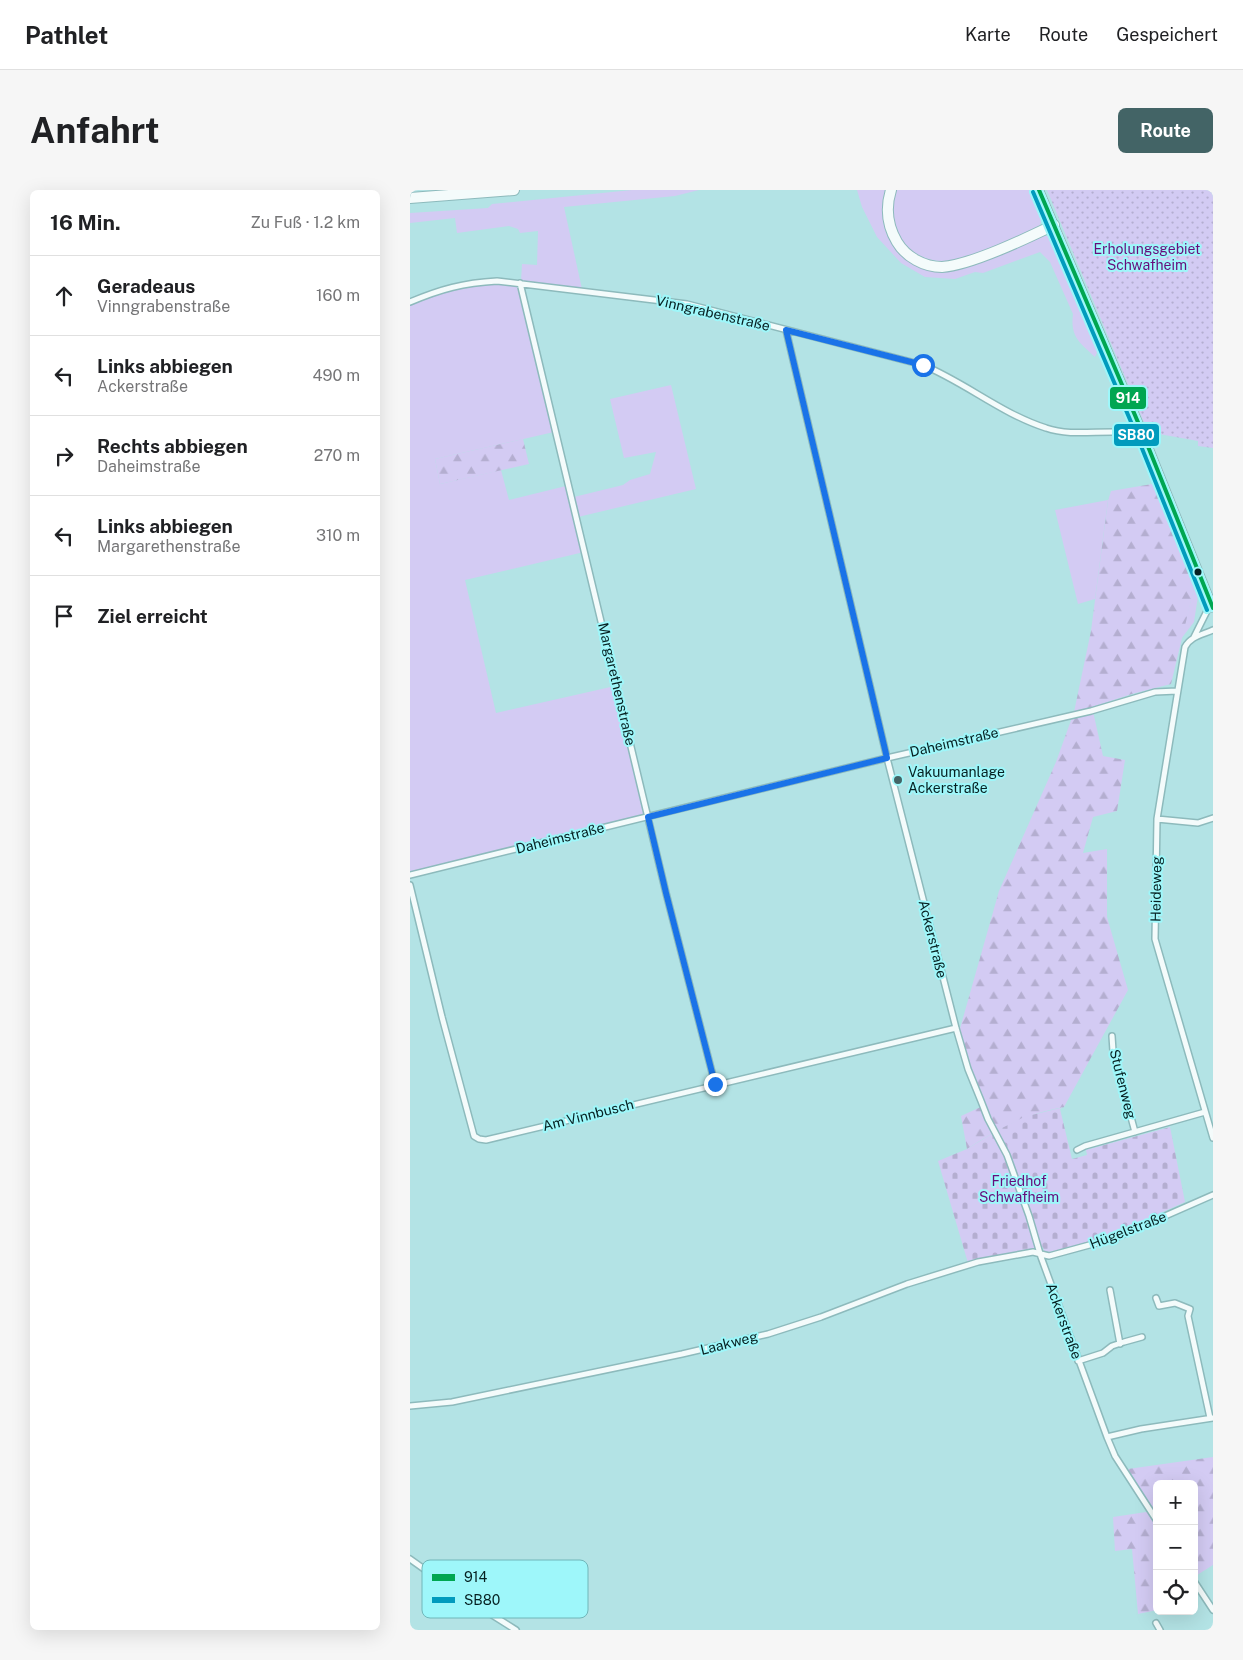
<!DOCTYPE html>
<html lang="de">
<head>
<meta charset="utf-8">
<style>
	body { margin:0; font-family:"Public Sans",sans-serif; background:#f6f6f6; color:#202124 }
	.controls { position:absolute; right:15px; bottom:15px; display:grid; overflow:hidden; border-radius:8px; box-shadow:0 5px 20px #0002 }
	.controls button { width:45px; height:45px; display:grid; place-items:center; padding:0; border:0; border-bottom:1px solid #e0e0e0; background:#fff; color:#202124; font:25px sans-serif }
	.stop { position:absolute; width:15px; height:15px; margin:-11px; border:4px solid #1a73e8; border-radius:50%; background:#fff }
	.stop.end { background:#1a73e8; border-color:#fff; box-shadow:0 1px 5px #0008 }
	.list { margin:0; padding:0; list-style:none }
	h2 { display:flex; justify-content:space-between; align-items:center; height:65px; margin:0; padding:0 20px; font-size:21px }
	h2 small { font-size:16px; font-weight:400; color:#757577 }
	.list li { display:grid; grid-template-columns:32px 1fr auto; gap:15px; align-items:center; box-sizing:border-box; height:80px; padding:0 20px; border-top:1px solid #e0e0e0 }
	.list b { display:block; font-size:19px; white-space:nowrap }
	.list p { margin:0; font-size:16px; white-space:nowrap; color:#757577 }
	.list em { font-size:16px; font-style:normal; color:#757577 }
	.icon { flex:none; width:28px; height:28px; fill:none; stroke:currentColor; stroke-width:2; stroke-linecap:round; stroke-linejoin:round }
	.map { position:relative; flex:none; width:803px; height:1440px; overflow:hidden; border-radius:8px }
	header { display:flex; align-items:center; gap:30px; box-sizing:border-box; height:70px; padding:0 25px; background:#fff; border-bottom:1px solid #e0e0e0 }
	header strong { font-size:24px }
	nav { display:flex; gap:28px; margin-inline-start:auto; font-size:18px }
	.intro { display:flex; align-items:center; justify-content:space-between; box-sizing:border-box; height:120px; padding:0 30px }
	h1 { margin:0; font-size:35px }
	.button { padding:12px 22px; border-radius:8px; background:#436466; color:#fff; font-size:18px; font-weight:700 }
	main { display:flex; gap:30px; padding:0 30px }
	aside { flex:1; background:#fff; border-radius:8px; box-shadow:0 5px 20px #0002 }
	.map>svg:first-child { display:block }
	.grass { fill:#d3cbf3 }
	.forest { fill:url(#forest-firs) }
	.cemetery { fill:url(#cemetery-stones) }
	.park { fill:url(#park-dots) }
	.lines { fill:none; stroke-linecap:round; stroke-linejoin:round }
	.street-casing { stroke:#8dbabc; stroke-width:8 }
	.secondary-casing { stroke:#8dbabc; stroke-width:10 }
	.highway-casing { stroke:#8dbabc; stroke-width:12 }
	.street { stroke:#f4fbfb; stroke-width:5 }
	.secondary { stroke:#f4fbfb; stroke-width:8 }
	.highway { stroke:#f4fbfb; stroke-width:10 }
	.bus-1-casing { stroke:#9ef7fa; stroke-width:8 }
	.bus-2-casing { stroke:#9ef7fa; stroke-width:8 }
	.bus-1 { stroke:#00a651; stroke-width:4 }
	.bus-2 { stroke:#019bbd; stroke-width:4 }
	.route { stroke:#1a73e8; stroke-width:6 }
	.bus-dot { fill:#062021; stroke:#9ef7fa; stroke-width:2 }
	.poi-dot { fill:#436466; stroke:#9ef7fa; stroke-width:2 }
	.labels { text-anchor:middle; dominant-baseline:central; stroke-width:4; stroke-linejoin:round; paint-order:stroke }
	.park-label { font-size:14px; fill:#670d7b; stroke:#9ef7fa }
	.street-label { font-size:14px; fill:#062021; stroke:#9ef7fa }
	.poi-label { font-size:14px; fill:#062021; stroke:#9ef7fa; text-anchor:start }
	.key { fill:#9ef7fa; stroke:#70b6b9; stroke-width:1 }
	.key-label { font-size:14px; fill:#062021 }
	.line-badge { stroke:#9ef7fa; stroke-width:2 }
	.badge-label { font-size:14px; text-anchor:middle; font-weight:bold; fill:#fff }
</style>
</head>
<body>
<header>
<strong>Pathlet</strong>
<nav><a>Karte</a><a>Route</a><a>Gespeichert</a></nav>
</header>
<div class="intro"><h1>Anfahrt</h1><a class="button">Route</a></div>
<main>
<aside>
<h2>16 Min.<small>Zu Fuß · 1.2 km</small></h2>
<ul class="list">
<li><svg class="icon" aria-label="ahead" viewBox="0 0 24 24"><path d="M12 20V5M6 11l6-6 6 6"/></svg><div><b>Geradeaus</b><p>Vinngrabenstraße</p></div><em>160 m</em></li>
<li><svg class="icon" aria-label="left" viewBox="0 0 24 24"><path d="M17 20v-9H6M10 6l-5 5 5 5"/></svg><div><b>Links abbiegen</b><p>Ackerstraße</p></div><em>490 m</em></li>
<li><svg class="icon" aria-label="right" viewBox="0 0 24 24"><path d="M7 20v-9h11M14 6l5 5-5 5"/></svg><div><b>Rechts abbiegen</b><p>Daheimstraße</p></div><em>270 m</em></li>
<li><svg class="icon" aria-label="left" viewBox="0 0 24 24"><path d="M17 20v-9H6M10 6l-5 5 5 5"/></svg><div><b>Links abbiegen</b><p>Margarethenstraße</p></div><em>310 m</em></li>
<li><svg class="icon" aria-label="arrive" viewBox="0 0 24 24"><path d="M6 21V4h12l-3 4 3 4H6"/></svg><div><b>Ziel erreicht</b></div></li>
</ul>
</aside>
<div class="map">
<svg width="803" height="1440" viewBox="0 0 803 1440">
	<defs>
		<pattern id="forest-firs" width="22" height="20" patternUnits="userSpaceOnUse" patternTransform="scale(1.25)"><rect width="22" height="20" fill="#d3cbf3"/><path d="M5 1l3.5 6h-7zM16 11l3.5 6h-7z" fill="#b4aed0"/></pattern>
		<pattern id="cemetery-stones" width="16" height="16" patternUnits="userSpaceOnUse" patternTransform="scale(1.25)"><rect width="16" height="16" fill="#d3cbf3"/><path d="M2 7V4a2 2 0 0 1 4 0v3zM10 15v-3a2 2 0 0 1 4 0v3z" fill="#b4aed0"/></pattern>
		<pattern id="park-dots" width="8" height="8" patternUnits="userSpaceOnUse" patternTransform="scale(1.25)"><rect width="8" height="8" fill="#d3cbf3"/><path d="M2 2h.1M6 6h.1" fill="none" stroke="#b4aed0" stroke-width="1.8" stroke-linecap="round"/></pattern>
	</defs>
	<rect width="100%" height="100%" fill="#b3e3e5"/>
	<!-- grass -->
	<path class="grass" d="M 222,0 L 289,0 L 265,6 L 154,17 L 172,99 L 111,91 L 112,74 L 127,75 L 128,41 L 110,43 L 108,39 L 99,36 L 47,43 L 45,28 L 0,33 L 0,23 L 78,18 L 82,14 Z
		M 447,0 L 475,0 C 467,34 477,62 511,75 C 527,81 535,82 552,78 L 633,46 L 639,46 L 689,158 L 685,167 C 670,153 660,147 663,124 L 640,72 L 630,62 L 573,83 L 565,82 L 545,89 L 515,87 L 491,73 L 467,47 L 452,17 Z
		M 485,0 L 620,0 C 624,10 636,27 629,36 C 605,47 561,70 535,71 C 520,72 505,65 494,55 C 480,41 480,17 485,0 Z
		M 63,94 L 105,95 L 109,99 L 144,242 L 25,269 L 30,294 L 91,280 L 99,310 L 156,296 L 174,362 L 55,390 L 86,523 L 205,496 L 235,622 L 230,627 L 0,682 L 0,115 L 36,100 Z
		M 261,195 L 286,299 L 168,327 L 164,307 L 213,295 L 220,290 L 240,284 L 246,262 L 214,268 L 200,209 Z
		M 698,310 L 685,409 L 668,414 L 645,320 Z
		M 785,394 L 788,406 L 784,432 L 771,449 Z"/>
	<!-- forest -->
	<path class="forest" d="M 113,249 L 119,274 L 30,294 L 25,269 Z
		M 748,293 L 785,394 L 761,494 L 722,504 L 682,517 L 693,566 L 715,570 L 707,621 L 683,627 L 673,663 L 697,659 L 697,727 L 718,800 L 654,917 C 616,924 589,938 557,959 L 551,926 L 575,915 L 560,878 L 549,842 L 589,701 L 646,572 L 664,522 L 681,441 L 698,311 L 701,301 Z
		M 803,1267 L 803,1375 L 784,1387 L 784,1294 L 747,1294 L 747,1420 L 728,1424 L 722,1359 L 705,1361 L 703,1327 L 743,1321 L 718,1279 Z"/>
	<!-- cemetery -->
	<path class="cemetery" d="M 654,917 L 650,919 L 662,969 L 677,965 L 676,960 L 760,937 L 775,1012 L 697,1047 L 640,1062 L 634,1061 L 633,1057 L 558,1073 L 528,971 L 557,959 L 588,940 L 614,927 Z"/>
	<!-- park -->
	<path class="park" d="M 637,0 L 803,0 L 803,258 L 788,256 L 788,251 L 738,242 Z"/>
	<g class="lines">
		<!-- street casing -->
		<g class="street-casing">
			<path id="street" d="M 110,93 L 256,703 L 305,894
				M 0,112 C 31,99 53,93 87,91 L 277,114 L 513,175 C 556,193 592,224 636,238 C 659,246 685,241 709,242
				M 376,140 L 477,568 L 546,838 L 558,879 L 571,911 L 578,929 L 597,965 L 619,1026 L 631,1067 L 697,1247 L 705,1266 L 747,1331
				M 803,440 C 792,445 781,446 775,457 L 747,629 L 745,749 L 803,948
				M 784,447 L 797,421 L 799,409
				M 747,629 L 788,633 L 803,628
				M 0,685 L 477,568 L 681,521 L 745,502 L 767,501
				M 0,695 L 32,827 L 64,946 L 69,949 L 76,950 L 546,838
				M 702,846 L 703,861 L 725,942
				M 667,960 L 675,956 L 795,922
				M 700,1100 L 710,1154
				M 746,1108 L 749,1116 L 765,1113 L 780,1119 L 778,1126 L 800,1228
				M 668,1171 L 693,1163 L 702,1156 L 714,1152 L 732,1147
				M 0,1216 L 42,1212 L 272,1164 L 358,1144 L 411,1127 L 497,1094 L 568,1072 L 623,1062 L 639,1066 L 705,1048 L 803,1005
				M 697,1247 L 731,1239 L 803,1228
				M 0,1369 L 52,1406 L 106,1440
				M 784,1391 L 803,1420
				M 746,1433 L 750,1440"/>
		</g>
		<!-- secondary casing -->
		<g class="secondary-casing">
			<path id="secondary" d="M 629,0 L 733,244 L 803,418"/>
		</g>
		<!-- highway casing -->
		<g class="highway-casing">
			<path id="highway" d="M 481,0 C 475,19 477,35 487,52 C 496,67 514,77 532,77 C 561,75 617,48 644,35
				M 0,8 L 104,0"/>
		</g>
		<!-- street -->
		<use href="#street" class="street"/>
		<!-- secondary -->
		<use href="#secondary" class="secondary"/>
		<!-- highway -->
		<use href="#highway" class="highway"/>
		<!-- bus-1 casing -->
		<g class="bus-1-casing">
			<path id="bus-1" d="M 629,0 L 733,244 L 803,418"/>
		</g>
		<!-- bus-2 casing -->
		<g class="bus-2-casing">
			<path id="bus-2" d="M 623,2 L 727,246 L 797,420"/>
		</g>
		<!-- bus-1 -->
		<use href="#bus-1" class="bus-1"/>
		<!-- bus-2 -->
		<use href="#bus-2" class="bus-2"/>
	</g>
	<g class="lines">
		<!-- route -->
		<path class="route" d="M 305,894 L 256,703 L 238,627 L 477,568 L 376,140 L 513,175"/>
	</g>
	<!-- markers -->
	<circle class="bus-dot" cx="788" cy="382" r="4.5"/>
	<circle class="poi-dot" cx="488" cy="590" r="5"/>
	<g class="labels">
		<!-- park labels -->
		<g class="park-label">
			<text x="737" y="59">Erholungsgebiet<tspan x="737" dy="16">Schwafheim</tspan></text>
			<text x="609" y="991">Friedhof<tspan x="609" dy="16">Schwafheim</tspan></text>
		</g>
		<!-- street labels -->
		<g class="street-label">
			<text transform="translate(303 123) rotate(13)">Vinngrabenstraße</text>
			<text transform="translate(207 494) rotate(77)">Margarethenstraße</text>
			<text transform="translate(544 552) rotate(-13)">Daheimstraße</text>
			<text transform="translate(150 648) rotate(-14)">Daheimstraße</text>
			<text transform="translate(746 699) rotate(-89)">Heideweg</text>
			<text transform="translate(523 749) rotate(76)">Ackerstraße</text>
			<text transform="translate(713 894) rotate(76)">Stufenweg</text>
			<text transform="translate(178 925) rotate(-14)">Am Vinnbusch</text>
			<text transform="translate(718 1040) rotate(-21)">Hügelstraße</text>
			<text transform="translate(654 1131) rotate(70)">Ackerstraße</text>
			<text transform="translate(319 1153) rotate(-14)">Laakweg</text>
		</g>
		<!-- poi labels -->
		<g class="poi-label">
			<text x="498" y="582">Vakuumanlage<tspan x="498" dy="16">Ackerstraße</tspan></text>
		</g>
	</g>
	<!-- legend -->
	<rect x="12" y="1370" width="166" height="58" rx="8" class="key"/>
	<rect x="22" y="1384" width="23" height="7" fill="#00a651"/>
	<rect x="22" y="1407" width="23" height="6" fill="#019bbd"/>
	<g class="key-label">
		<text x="54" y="1392">914</text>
		<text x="54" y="1415">SB80</text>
	</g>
	<g class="line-badge">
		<rect x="699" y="196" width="38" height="24" rx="5" fill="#00a651"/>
		<rect x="703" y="233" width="47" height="24" rx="5" fill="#019bbd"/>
	</g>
	<g class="badge-label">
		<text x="718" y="213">914</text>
		<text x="726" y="250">SB80</text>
	</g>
</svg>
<div class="controls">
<button>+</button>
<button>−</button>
<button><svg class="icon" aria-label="locate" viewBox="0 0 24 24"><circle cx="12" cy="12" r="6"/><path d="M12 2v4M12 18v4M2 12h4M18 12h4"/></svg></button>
</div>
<div class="stop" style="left:513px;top:175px"></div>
<div class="stop end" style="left:305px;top:894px"></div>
</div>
</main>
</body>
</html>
